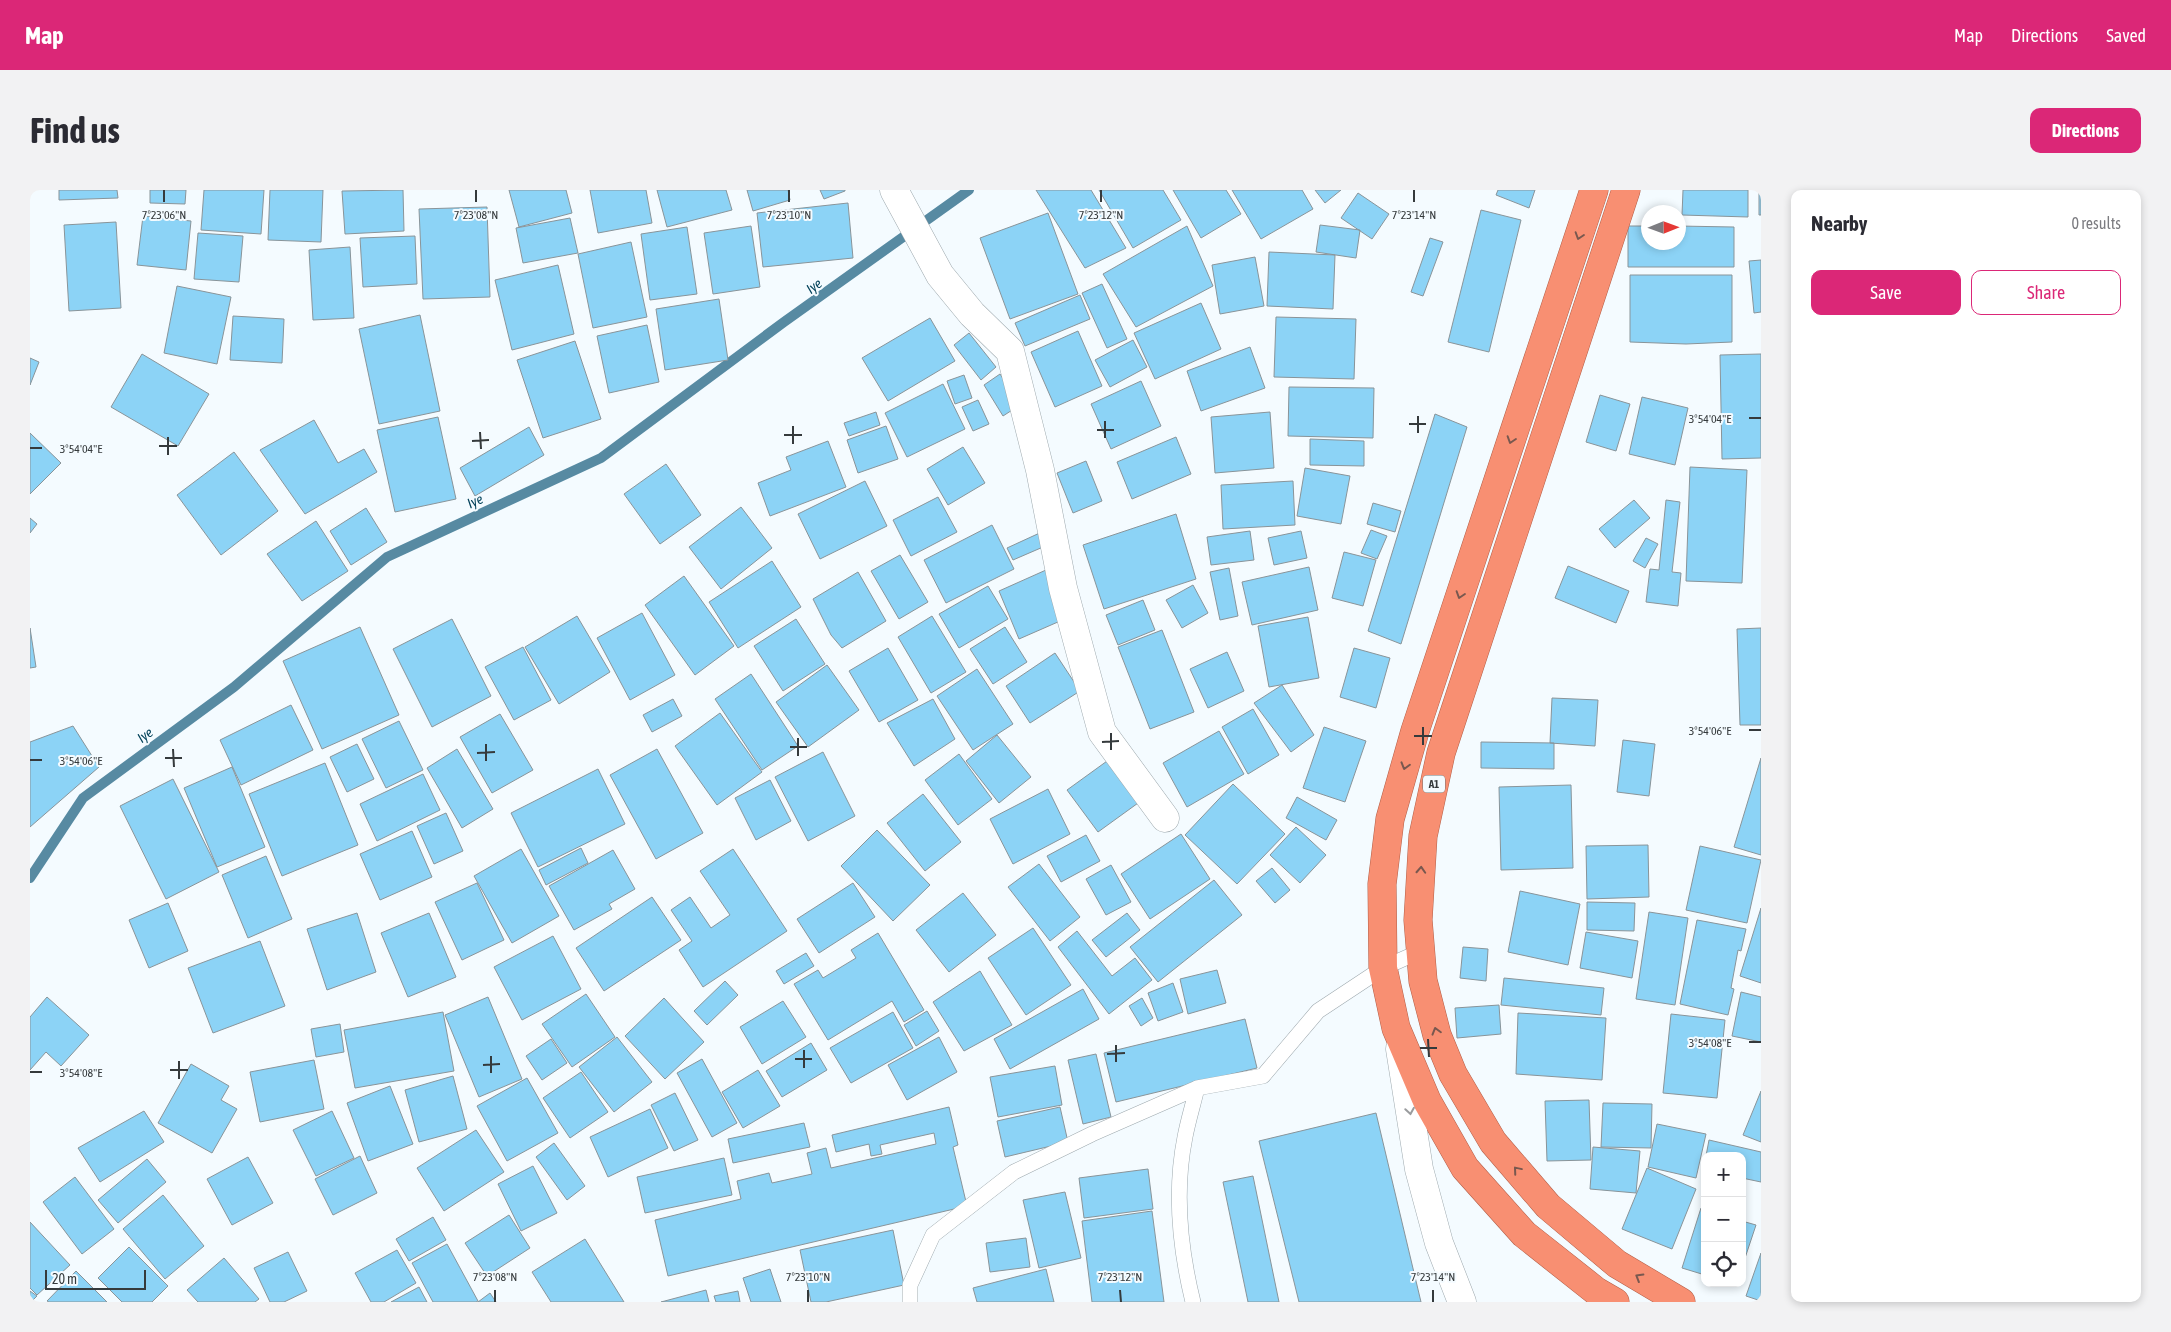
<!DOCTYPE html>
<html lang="en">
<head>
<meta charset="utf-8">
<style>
	body { margin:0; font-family:"Asap Condensed",sans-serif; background:#f2f2f3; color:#2b2b33 }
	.controls { position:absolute; right:15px; bottom:15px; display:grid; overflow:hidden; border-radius:10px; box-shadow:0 2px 8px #0003 }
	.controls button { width:45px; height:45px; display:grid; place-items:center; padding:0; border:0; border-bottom:1px solid #e1e1e2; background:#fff; color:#2b2b33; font:25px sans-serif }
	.compass { position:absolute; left:1611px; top:15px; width:45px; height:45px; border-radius:50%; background:#fff; box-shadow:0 2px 8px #0003; rotate:89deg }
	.scale { position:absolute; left:15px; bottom:12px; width:101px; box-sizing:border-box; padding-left:5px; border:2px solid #353a3c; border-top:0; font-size:14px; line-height:18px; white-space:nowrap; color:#353a3c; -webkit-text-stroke:4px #f4fbff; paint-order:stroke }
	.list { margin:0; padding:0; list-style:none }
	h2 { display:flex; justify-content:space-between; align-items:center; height:65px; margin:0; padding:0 20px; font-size:21px }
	h2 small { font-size:16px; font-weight:400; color:#7c7c81 }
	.actions { display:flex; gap:10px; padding:15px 20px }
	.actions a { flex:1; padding:11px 0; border:1px solid #db2777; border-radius:10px; text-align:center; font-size:18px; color:#db2777 }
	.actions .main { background:#db2777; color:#fff }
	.icon { flex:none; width:28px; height:28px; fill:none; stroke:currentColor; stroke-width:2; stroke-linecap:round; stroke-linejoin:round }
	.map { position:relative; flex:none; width:1731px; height:1112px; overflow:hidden; border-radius:10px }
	header { display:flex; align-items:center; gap:30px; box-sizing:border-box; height:70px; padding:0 25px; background:#db2777; color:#fff }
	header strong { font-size:24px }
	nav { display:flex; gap:28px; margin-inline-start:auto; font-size:18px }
	.intro { display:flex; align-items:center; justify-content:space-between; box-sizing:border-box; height:120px; padding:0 30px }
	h1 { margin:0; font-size:35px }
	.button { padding:12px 22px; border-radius:10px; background:#db2777; color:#fff; font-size:18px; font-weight:700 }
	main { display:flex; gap:30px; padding:0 30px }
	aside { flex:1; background:#fff; border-radius:10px; box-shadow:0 2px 8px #0003 }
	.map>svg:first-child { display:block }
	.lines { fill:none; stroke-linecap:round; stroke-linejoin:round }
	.stream { stroke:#578aa2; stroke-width:10 }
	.building { fill:#8cd3f6; stroke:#899499 }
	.service-casing { stroke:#9da8ad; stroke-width:16 }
	.minor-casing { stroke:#9da8ad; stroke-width:29 }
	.trunk-casing { stroke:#b25f48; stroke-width:29 }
	.service { stroke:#fff; stroke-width:15 }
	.minor { stroke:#fff; stroke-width:28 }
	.trunk { stroke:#f88f72; stroke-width:28 }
	.oneway { stroke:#79584f }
	.oneway2 { stroke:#9a9c9e }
	.ticks { fill:none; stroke:#353a3c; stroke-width:2 }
	.labels { text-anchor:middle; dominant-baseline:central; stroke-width:4; stroke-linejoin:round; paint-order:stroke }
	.shield { fill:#f4fbff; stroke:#6e7476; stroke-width:1 }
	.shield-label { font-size:11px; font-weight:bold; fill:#353a3c }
	.water-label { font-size:14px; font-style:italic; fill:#03425a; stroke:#f4fbff }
	.ticks-label { font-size:12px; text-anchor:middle; fill:#353a3c; stroke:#f4fbff; stroke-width:4; stroke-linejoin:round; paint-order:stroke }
</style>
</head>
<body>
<header>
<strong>Map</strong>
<nav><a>Map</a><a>Directions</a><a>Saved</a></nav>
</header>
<div class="intro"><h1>Find us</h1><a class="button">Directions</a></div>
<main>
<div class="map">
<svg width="1731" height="1112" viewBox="0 0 1731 1112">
	<rect width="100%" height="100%" fill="#f4fbff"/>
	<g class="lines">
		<!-- stream -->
		<path class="stream" d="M 0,688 L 53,608 L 204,497 L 357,367 L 571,268 L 754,132 L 939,0"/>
	</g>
	<!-- building -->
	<path class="building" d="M 29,0 L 87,0 L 88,8 L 29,10 Z
		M 120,0 L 156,0 L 155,14 L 120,13 Z
		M 174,0 L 234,0 L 231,44 L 171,40 Z
		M 240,0 L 293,0 L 291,52 L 238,50 Z
		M 373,0 L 374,41 L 315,44 L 312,1 Z
		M 479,0 L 536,0 L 542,23 L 489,37 Z
		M 560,0 L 616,0 L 622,33 L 568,43 Z
		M 627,0 L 696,0 L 702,20 L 637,37 Z
		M 717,0 L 758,0 L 760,10 L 723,21 Z
		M 790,0 L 815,0 L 815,1 L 794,9 Z
		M 1006,0 L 1061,0 L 1096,58 L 1055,78 Z
		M 1069,0 L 1133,0 L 1151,30 L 1103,58 Z
		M 1143,0 L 1196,0 L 1211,24 L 1171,48 Z
		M 1202,0 L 1272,0 L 1283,19 L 1231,49 Z
		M 1285,0 L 1311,0 L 1295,13 Z
		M 1468,0 L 1505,0 L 1499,18 L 1466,5 Z
		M 1653,0 L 1718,0 L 1718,27 L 1652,25 Z
		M 1729,0 L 1731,0 L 1731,25 L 1729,25 Z
		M 1328,3 L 1359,24 L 1342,49 L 1311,28 Z
		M 818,13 L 823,68 L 733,77 L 727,23 Z
		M 457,17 L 460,107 L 393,109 L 389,19 Z
		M 1451,20 L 1491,30 L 1459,162 L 1418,152 Z
		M 1018,23 L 1048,104 L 980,129 L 950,48 Z
		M 113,26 L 161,31 L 156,80 L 107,75 Z
		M 540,28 L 548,63 L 493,73 L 486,38 Z
		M 86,32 L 91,118 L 39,121 L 34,35 Z
		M 1290,35 L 1330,40 L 1326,68 L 1286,62 Z
		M 721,36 L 730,97 L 683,104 L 674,43 Z
		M 1157,36 L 1183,96 L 1106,137 L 1073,84 Z
		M 1598,36 L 1618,36 L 1618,52 L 1648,52 L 1648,36 L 1704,37 L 1704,77 L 1598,77 Z
		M 657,37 L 667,104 L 620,110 L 611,44 Z
		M 168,43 L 213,46 L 209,92 L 164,89 Z
		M 385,46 L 387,94 L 333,97 L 330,48 Z
		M 1400,48 L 1413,52 L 1393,106 L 1381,102 Z
		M 601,52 L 617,127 L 563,138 L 548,64 Z
		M 320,57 L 324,128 L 283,130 L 279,60 Z
		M 1239,62 L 1305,65 L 1303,119 L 1237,116 Z
		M 1225,67 L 1234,116 L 1190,124 L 1182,75 Z
		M 1731,70 L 1731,122 L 1724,123 L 1719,71 Z
		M 528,75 L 544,144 L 482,160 L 465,90 Z
		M 1600,85 L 1702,85 L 1702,152 L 1656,154 L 1600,152 Z
		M 1072,94 L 1097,149 L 1077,158 L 1052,103 Z
		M 147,96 L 201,107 L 187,174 L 134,163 Z
		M 1050,105 L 1060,129 L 995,156 L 985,133 Z
		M 689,109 L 698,170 L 635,180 L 626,119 Z
		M 1171,113 L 1191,159 L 1125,189 L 1104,143 Z
		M 390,125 L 410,221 L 349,234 L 329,139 Z
		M 203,126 L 254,129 L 252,173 L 200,170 Z
		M 1246,127 L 1326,129 L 1324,189 L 1244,187 Z
		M 900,128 L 925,171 L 858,211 L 832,168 Z
		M 617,135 L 629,192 L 579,203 L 567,146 Z
		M 1048,141 L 1072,196 L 1025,217 L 1001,162 Z
		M 939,143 L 966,177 L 951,190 L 924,155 Z
		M 1103,150 L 1117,177 L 1080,197 L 1065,170 Z
		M 545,151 L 571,229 L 513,248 L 487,170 Z
		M 1220,157 L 1235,198 L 1171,221 L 1157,181 Z
		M 112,164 L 179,204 L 148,256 L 81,217 Z
		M 1731,164 L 1731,268 L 1692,269 L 1690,165 Z
		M 0,168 L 9,172 L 0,195 Z
		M 970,184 L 990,215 L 973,226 L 954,195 Z
		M 934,185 L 942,208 L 925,214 L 917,191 Z
		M 1111,191 L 1131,236 L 1081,259 L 1061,214 Z
		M 913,194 L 935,239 L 877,267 L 855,223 Z
		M 1259,197 L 1344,198 L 1343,248 L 1258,246 Z
		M 1570,205 L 1600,214 L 1586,261 L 1556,252 Z
		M 1612,207 L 1658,218 L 1645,275 L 1599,264 Z
		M 948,210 L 959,234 L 943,241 L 932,217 Z
		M 846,222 L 850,235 L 819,246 L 814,233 Z
		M 1240,222 L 1244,278 L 1185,283 L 1181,227 Z
		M 1405,224 L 1437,237 L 1371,454 L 1338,441 Z
		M 408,227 L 426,309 L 365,322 L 347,240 Z
		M 284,230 L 308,273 L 334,259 L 347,282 L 275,324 L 230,260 Z
		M 856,236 L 868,269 L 828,283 L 817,250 Z
		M 499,237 L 514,265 L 445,306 L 430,278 Z
		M 0,243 L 31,273 L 0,304 Z
		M 1146,247 L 1161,284 L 1102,309 L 1087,272 Z
		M 1280,249 L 1334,251 L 1334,276 L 1280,275 Z
		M 798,251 L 816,297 L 740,326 L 728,293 L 761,280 L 756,267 Z
		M 933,257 L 955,293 L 918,315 L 897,279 Z
		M 204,262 L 248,321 L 191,365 L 147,305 Z
		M 1056,271 L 1072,311 L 1043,323 L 1027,283 Z
		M 636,274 L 671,325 L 630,354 L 594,304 Z
		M 1660,277 L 1717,280 L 1712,393 L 1656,391 Z
		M 1275,278 L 1320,286 L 1311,334 L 1267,326 Z
		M 835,291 L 857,336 L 790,369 L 768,324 Z
		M 1263,291 L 1265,335 L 1193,339 L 1191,295 Z
		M 908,307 L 927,342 L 881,366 L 863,330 Z
		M 1604,310 L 1620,328 L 1585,358 L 1569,339 Z
		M 1636,310 L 1650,312 L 1642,382 L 1651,383 L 1648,416 L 1616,412 L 1620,379 L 1629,380 Z
		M 1343,313 L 1371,321 L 1365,342 L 1337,334 Z
		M 711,317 L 742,358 L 691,399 L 659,357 Z
		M 336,318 L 357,352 L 321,375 L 300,341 Z
		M 1146,324 L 1166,389 L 1074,419 L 1053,355 Z
		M 0,328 L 7,334 L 0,343 Z
		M 286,331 L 318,381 L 272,411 L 237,364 Z
		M 962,335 L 984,379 L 916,413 L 894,370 Z
		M 1341,340 L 1357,346 L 1347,369 L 1331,363 Z
		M 1014,341 L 1020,354 L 983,370 L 977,358 Z
		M 1220,341 L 1224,370 L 1181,375 L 1177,347 Z
		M 1271,341 L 1277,368 L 1244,375 L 1238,348 Z
		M 1616,348 L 1628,354 L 1615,378 L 1603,371 Z
		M 1314,362 L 1346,370 L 1333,416 L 1302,408 Z
		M 870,365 L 898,412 L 869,429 L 841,381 Z
		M 742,371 L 771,417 L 708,458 L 679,412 Z
		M 1538,376 L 1599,401 L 1586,433 L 1525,408 Z
		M 1279,377 L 1288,420 L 1222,435 L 1212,392 Z
		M 1199,378 L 1208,426 L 1190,430 L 1180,382 Z
		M 1016,380 L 1037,428 L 989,449 L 969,401 Z
		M 828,382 L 856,431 L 812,458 L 801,445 L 783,409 Z
		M 654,386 L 704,456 L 665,485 L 615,415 Z
		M 1163,395 L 1178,423 L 1152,438 L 1136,410 Z
		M 958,396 L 978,429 L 929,458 L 909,424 Z
		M 1113,410 L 1125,440 L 1088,455 L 1076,425 Z
		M 612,423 L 645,485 L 600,510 L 567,448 Z
		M 547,426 L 580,482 L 529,514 L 495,457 Z
		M 902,426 L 936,482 L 901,503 L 868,447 Z
		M 1278,427 L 1289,488 L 1239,497 L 1228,436 Z
		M 422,429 L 461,506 L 402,537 L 363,459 Z
		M 766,429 L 795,474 L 753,501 L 724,456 Z
		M 330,437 L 369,525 L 292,559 L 253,471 Z
		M 975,437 L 997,472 L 963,494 L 940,459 Z
		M 0,438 L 6,477 L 0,478 Z
		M 1731,438 L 1731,535 L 1710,535 L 1707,439 Z
		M 1132,440 L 1164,522 L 1120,539 L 1088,457 Z
		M 493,457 L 521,510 L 484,530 L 455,477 Z
		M 858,458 L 888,510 L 849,532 L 819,481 Z
		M 1324,458 L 1360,468 L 1346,518 L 1310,507 Z
		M 1197,462 L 1214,501 L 1178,518 L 1160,479 Z
		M 1025,463 L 1050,501 L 1000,533 L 976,496 Z
		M 797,475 L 829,520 L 778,557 L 746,512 Z
		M 947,479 L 983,534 L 943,560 L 907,506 Z
		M 721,484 L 768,556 L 732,580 L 685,509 Z
		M 1252,495 L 1284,545 L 1261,562 L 1224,513 Z
		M 1522,508 L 1568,510 L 1565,556 L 1520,553 Z
		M 643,509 L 652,526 L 622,542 L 613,525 Z
		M 903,509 L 925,549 L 884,576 L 857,533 Z
		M 261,515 L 283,560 L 211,595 L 190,550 Z
		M 1223,519 L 1249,565 L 1218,584 L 1192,537 Z
		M 690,523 L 732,582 L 687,615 L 645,556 Z
		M 470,524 L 503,580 L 462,603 L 430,547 Z
		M 369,531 L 393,580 L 356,598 L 332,549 Z
		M 43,536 L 69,577 L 0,637 L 0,552 Z
		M 1294,537 L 1336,551 L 1315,612 L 1273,598 Z
		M 1189,541 L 1214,584 L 1157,617 L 1133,573 Z
		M 967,545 L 1001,587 L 969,613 L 936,571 Z
		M 1593,550 L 1625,554 L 1619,606 L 1587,602 Z
		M 1451,552 L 1524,553 L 1524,579 L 1451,578 Z
		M 327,554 L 344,589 L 317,602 L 300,567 Z
		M 427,559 L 463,619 L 432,638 L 397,578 Z
		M 627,559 L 673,643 L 626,669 L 580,585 Z
		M 793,562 L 825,626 L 778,651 L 745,587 Z
		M 929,564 L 962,609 L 928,635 L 895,590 Z
		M 1084,566 L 1115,608 L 1068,642 L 1037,600 Z
		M 1731,568 L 1731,665 L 1704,657 Z
		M 295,573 L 328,655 L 252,686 L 219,604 Z
		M 202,577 L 235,657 L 187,677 L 154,598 Z
		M 568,579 L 595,634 L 508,677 L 481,623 Z
		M 393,584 L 410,620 L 347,651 L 330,614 Z
		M 143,589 L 189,682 L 136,709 L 90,616 Z
		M 740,590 L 761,631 L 726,650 L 705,608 Z
		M 1203,594 L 1255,644 L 1207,694 L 1155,645 Z
		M 1541,595 L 1543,678 L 1471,680 L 1469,597 Z
		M 1018,599 L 1040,644 L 983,674 L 960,629 Z
		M 893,604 L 931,652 L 895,681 L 857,633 Z
		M 1267,607 L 1307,630 L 1296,650 L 1256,628 Z
		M 416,623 L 433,661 L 404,674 L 387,636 Z
		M 1266,637 L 1296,665 L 1270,693 L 1240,665 Z
		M 847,640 L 900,695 L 863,731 L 811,676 Z
		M 382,641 L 402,687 L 350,710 L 330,664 Z
		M 1151,644 L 1180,689 L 1120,729 L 1091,684 Z
		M 1056,645 L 1070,671 L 1031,692 L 1017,666 Z
		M 1618,655 L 1619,707 L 1557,709 L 1556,656 Z
		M 1670,656 L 1731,670 L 1717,733 L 1656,720 Z
		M 551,658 L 558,673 L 516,695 L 509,680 Z
		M 491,659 L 529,726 L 482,753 L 444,686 Z
		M 703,659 L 757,741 L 673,797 L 649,760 L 662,751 L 641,720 L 660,707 L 681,738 L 700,725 L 670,681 Z
		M 583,660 L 605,699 L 579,714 L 582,719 L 544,740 L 519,696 Z
		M 236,666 L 262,729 L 218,748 L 192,685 Z
		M 1009,674 L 1050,727 L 1020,751 L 978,697 Z
		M 1081,675 L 1101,712 L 1076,725 L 1056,689 Z
		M 1242,678 L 1260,700 L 1245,713 L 1226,691 Z
		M 1184,690 L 1212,725 L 1128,792 L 1100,757 Z
		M 447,693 L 474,750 L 432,770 L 405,712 Z
		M 823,693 L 845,727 L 789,763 L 767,729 Z
		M 1490,701 L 1550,714 L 1538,775 L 1478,762 Z
		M 933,703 L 966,745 L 919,782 L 886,740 Z
		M 622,707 L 651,750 L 574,801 L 546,758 Z
		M 1557,712 L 1605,713 L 1604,741 L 1557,740 Z
		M 138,713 L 158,761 L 119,778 L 99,730 Z
		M 1731,718 L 1731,793 L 1710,786 Z
		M 1619,722 L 1658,728 L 1645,815 L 1606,809 Z
		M 327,723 L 346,782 L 297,800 L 277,739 Z
		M 399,723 L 426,787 L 378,807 L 351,743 Z
		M 1097,723 L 1110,740 L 1076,767 L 1062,750 Z
		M 1667,730 L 1716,739 L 1711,761 L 1708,760 L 1701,798 L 1704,799 L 1698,825 L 1650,814 Z
		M 1003,738 L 1041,795 L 996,825 L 958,768 Z
		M 1047,741 L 1082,786 L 1105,768 L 1122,790 L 1079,824 L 1028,757 Z
		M 1556,742 L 1608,751 L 1602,788 L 1550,778 Z
		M 848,743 L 894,820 L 874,832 L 862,811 L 798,850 L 764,794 L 788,780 L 793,788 L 826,768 L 821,760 Z
		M 523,746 L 551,799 L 492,830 L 464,777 Z
		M 230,751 L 255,816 L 183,843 L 158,778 Z
		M 1433,757 L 1458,759 L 1456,791 L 1430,788 Z
		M 776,763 L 784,776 L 754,794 L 746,781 Z
		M 1187,780 L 1196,813 L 1158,824 L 1150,789 Z
		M 950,781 L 982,835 L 934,861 L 903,812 Z
		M 1474,788 L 1574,798 L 1571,825 L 1471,815 Z
		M 695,791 L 708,805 L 677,835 L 664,821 Z
		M 1143,793 L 1153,822 L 1128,831 L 1118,803 Z
		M 1053,799 L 1069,829 L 980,879 L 964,849 Z
		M 1711,802 L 1731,807 L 1731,852 L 1702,846 Z
		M 556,804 L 585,847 L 542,877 L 512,834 Z
		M 17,807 L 59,845 L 31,876 L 16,862 L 0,880 L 0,827 Z
		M 458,807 L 492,889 L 449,907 L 415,825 Z
		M 634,808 L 674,852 L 635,889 L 595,846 Z
		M 1112,808 L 1123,828 L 1111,836 L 1099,816 Z
		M 753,811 L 776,847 L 732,874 L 710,837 Z
		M 1469,815 L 1471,844 L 1427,848 L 1425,818 Z
		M 897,821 L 909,841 L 886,856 L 874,835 Z
		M 413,822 L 424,881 L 325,898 L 314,840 Z
		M 863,822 L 883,858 L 821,893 L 800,858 Z
		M 1488,823 L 1576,828 L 1572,890 L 1486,884 Z
		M 1641,824 L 1695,830 L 1687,908 L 1633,903 Z
		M 1215,829 L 1227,878 L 1086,912 L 1074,863 Z
		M 310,834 L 314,862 L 286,867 L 281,839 Z
		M 587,847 L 622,892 L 584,922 L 549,877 Z
		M 909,847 L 927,882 L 877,910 L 858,875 Z
		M 521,849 L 537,873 L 512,890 L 496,866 Z
		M 781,853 L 797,880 L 752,907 L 736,881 Z
		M 1066,864 L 1081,927 L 1053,934 L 1038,870 Z
		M 672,869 L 707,933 L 682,947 L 647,883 Z
		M 284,870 L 294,919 L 230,932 L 220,882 Z
		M 161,874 L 199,896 L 191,910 L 207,919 L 182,963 L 128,933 Z
		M 1025,876 L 1032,915 L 968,927 L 960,887 Z
		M 728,880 L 750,916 L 713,938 L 692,902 Z
		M 551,882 L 578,922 L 540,948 L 513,908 Z
		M 423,886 L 437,939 L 389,952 L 375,900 Z
		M 497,888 L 528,943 L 477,971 L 447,916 Z
		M 360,896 L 383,954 L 338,971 L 317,913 Z
		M 1731,901 L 1731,952 L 1713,945 Z
		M 645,903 L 668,950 L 644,961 L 621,915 Z
		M 1559,910 L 1561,970 L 1517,971 L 1515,911 Z
		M 1573,913 L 1622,914 L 1621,958 L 1571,957 Z
		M 919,917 L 928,955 L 923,957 L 937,1016 L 638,1086 L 625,1030 L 711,1009 L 707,991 L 739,983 L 742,993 L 782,984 L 777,963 L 796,958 L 801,978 L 906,954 L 904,943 L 850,955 L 852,964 L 841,966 L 839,954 L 806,962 L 802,945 Z
		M 1030,917 L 1038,952 L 975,967 L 967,931 Z
		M 620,919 L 638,958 L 578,987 L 560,947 Z
		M 114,921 L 134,952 L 70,992 L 48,958 Z
		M 302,921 L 324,968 L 286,986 L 263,940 Z
		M 1346,923 L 1391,1112 L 1269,1112 L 1229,951 Z
		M 774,933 L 780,957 L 703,973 L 698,949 Z
		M 1627,934 L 1676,944 L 1666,988 L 1618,977 Z
		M 446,940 L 474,982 L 414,1021 L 387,978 Z
		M 1679,950 L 1731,962 L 1731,992 L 1712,988 L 1712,966 L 1676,966 Z
		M 524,953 L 555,996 L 537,1010 L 506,967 Z
		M 1563,957 L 1610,961 L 1606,1003 L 1560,999 Z
		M 330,966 L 347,1003 L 303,1025 L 285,989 Z
		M 218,967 L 243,1013 L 202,1035 L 177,989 Z
		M 694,968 L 702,1005 L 615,1023 L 607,987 Z
		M 117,969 L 136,992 L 88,1033 L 68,1010 Z
		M 503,976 L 527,1023 L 491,1041 L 468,994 Z
		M 1617,978 L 1666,999 L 1642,1059 L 1592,1039 Z
		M 1118,979 L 1123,1019 L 1054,1028 L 1049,988 Z
		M 1223,986 L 1249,1112 L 1218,1112 L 1193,992 Z
		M 45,987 L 84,1039 L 52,1064 L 13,1012 Z
		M 1035,1002 L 1051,1068 L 1009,1078 L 993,1010 Z
		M 133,1005 L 174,1056 L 135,1089 L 93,1039 Z
		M 1671,1018 L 1675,1019 L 1675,1085 L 1652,1078 Z
		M 1122,1021 L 1134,1112 L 1062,1112 L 1052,1031 Z
		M 479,1025 L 500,1058 L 457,1086 L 435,1053 Z
		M 403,1027 L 416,1050 L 379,1071 L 366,1049 Z
		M 1712,1031 L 1726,1035 L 1712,1077 Z
		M 0,1032 L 40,1075 L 7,1105 L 0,1098 Z
		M 863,1040 L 874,1095 L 796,1112 L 781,1112 L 770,1060 Z
		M 996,1048 L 1000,1077 L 960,1082 L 956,1053 Z
		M 555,1049 L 594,1112 L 521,1112 L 502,1082 Z
		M 417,1054 L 448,1111 L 446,1112 L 403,1112 L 382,1073 Z
		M 99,1057 L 138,1096 L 122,1112 L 92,1112 L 68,1088 Z
		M 367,1060 L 386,1093 L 354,1112 L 341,1112 L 325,1083 Z
		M 258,1062 L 277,1101 L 254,1112 L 240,1112 L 224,1078 Z
		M 1731,1063 L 1731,1111 L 1716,1106 Z
		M 194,1068 L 229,1109 L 225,1112 L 168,1112 L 157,1100 Z
		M 740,1079 L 751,1112 L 721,1112 L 713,1088 Z
		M 1016,1079 L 1024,1112 L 947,1112 L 943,1098 Z
		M 46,1081 L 77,1112 L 19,1112 L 17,1111 Z
		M 389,1097 L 397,1112 L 361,1112 Z
		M 676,1100 L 679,1112 L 631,1112 Z
		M 0,1101 L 7,1106 L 1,1112 L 0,1112 Z
		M 708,1101 L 710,1112 L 686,1112 L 684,1106 Z
		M 460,1103 L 466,1112 L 448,1112 Z"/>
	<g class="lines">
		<!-- service casing -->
		<g class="service-casing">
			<path id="service" d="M 880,1112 L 880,1095 L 903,1045 L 984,982 L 1062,944 L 1167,898 L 1233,886 L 1288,821 L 1353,778 L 1391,761
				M 1163,1112 C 1150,1059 1144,1002 1155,947 C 1158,931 1163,915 1167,898"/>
		</g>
		<!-- minor casing -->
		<g class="minor-casing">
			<path id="minor" d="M 864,0 L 910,85 L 942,124 L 980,161 L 1010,280 L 1033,398 L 1072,542 L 1135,628
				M 1370,859 L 1389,979 L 1409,1053 L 1432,1112"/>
		</g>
		<!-- trunk casing -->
		<g class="trunk-casing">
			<path id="trunk" d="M 1564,0 L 1385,541 L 1360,629 L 1352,694 L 1353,778 L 1366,838 L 1397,911 L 1435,978 L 1494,1044 L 1566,1101 L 1585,1112
				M 1596,0 L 1411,563 L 1393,646 L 1388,730 L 1393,791 L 1407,845 L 1423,884 L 1463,952 L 1518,1016 L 1587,1074 L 1651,1112"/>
		</g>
		<!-- service -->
		<use href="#service" class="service"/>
		<!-- minor -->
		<use href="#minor" class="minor"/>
		<!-- trunk -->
		<use href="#trunk" class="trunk"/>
	</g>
	<!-- one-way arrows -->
	<defs><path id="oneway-chevron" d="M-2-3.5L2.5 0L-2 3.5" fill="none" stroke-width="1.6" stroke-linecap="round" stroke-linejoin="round" transform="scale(1.25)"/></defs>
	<g class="oneway">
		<use href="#oneway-chevron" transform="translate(1549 46) rotate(108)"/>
		<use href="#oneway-chevron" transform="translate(1481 250) rotate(108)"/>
		<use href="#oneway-chevron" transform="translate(1430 405) rotate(108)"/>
		<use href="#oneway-chevron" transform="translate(1375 576) rotate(106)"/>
		<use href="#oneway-chevron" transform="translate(1391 680) rotate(-87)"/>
		<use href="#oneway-chevron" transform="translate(1406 841) rotate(-106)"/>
		<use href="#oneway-chevron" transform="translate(1487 980) rotate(-130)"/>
		<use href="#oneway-chevron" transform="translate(1609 1087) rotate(-149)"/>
	</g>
	<use class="oneway2" href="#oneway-chevron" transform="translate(1380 921) rotate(81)"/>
	<!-- ticks -->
	<path class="ticks" d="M 134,0 L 134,12M 446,0 L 446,12M 759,0 L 759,12M 1071,0 L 1071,12M 1384,0 L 1384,12M 1388,226 L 1388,243M 1719,228 L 1731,228M 1075,231 L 1075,248M 1379,234 L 1396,234M 763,236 L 763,254M 1067,240 L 1084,240M 450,242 L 451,259M 754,245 L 772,245M 138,247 L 138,265M 442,251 L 459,250M 129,256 L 147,256M 0,258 L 12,258M 1393,537 L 1393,555M 1719,540 L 1731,540M 1081,543 L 1081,560M 1384,546 L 1402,546M 768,548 L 768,566M 1072,552 L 1089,551M 456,554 L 456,571M 760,557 L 777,557M 143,559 L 144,577M 447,563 L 465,562M 135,568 L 152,568M 0,570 L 12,570M 1398,849 L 1399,867M 1719,852 L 1731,852M 1086,855 L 1086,872M 1390,858 L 1407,858M 774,860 L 774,878M 1077,864 L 1095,863M 461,866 L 461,883M 765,869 L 782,869M 149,871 L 149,889M 453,875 L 470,874M 140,880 L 158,880M 0,882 L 12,882M 465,1100 L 465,1112M 778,1100 L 778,1112M 1090,1100 L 1091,1112M 1403,1100 L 1403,1112"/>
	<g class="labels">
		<!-- shield labels -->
		<rect class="shield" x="1393" y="585.5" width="22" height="17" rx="4"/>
		<g class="shield-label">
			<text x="1404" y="594">A1</text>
		</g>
		<!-- water labels -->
		<g class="water-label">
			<text transform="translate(784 96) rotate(-36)">Iye</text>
			<text transform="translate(445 311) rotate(-25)">Iye</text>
			<text transform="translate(115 545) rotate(-36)">Iye</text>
		</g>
	</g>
	<g class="ticks-label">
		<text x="134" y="29">7°23'06"N</text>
		<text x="446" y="29">7°23'08"N</text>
		<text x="759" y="29">7°23'10"N</text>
		<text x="1071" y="29">7°23'12"N</text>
		<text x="1384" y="29">7°23'14"N</text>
		<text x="1680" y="233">3°54'04"E</text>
		<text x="51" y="263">3°54'04"E</text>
		<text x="1680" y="545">3°54'06"E</text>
		<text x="51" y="575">3°54'06"E</text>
		<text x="1680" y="857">3°54'08"E</text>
		<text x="51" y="887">3°54'08"E</text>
		<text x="465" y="1091">7°23'08"N</text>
		<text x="778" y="1091">7°23'10"N</text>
		<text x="1090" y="1091">7°23'12"N</text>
		<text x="1403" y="1091">7°23'14"N</text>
	</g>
</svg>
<div class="controls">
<button>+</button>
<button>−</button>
<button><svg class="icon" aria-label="locate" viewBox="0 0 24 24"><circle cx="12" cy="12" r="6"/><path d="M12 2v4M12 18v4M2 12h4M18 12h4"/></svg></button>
</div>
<svg class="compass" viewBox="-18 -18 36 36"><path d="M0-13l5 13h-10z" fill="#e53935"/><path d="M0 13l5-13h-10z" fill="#7c7c81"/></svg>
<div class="scale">20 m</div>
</div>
<aside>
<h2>Nearby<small>0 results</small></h2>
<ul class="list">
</ul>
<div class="actions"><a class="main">Save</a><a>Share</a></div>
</aside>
</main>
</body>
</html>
